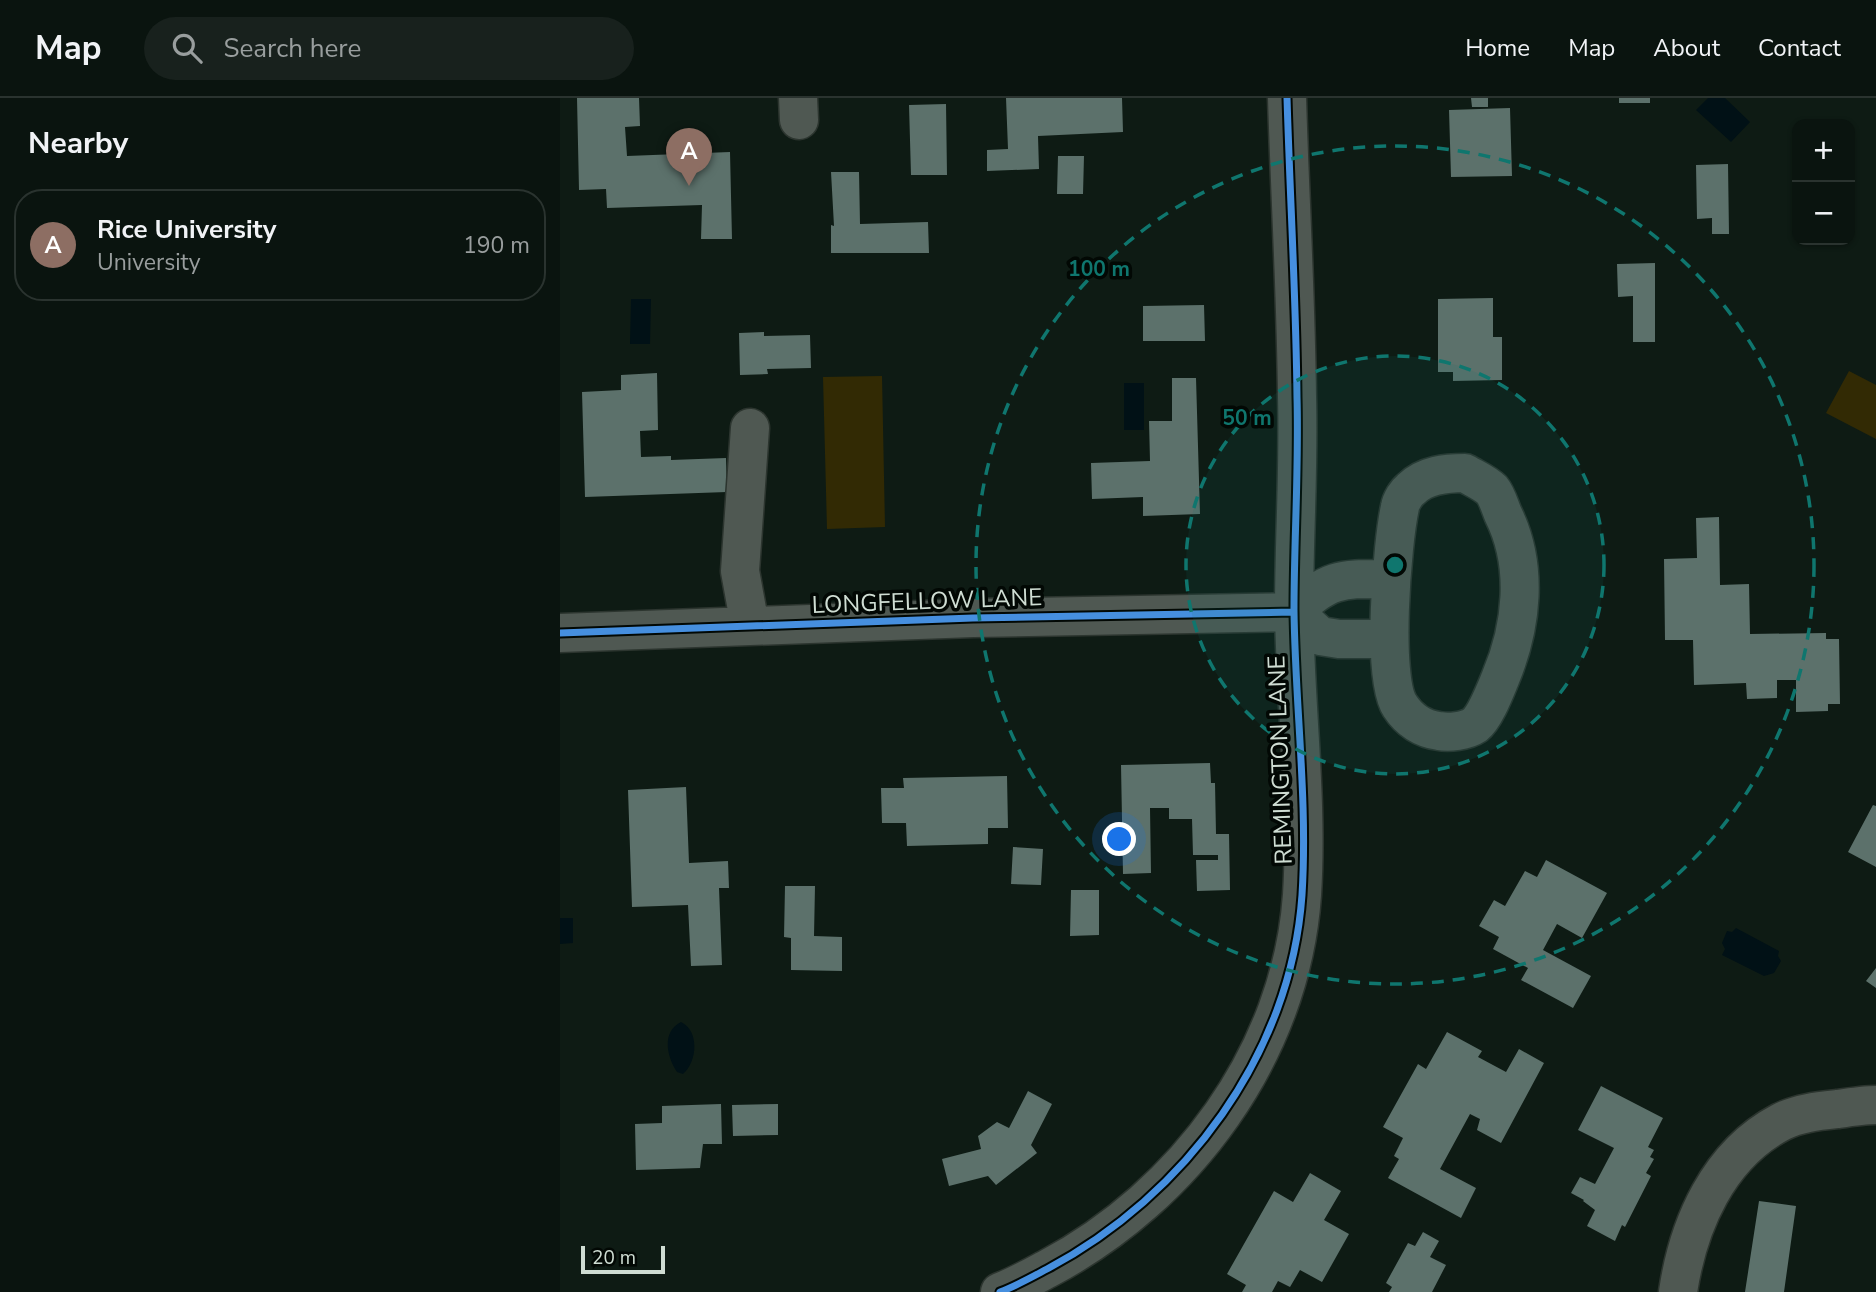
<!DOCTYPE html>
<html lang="en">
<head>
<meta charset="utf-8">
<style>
	body { margin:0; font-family:"Nunito Sans",sans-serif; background:#18211d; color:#f1f3f6 }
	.controls { position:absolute; right:21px; top:21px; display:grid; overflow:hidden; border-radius:14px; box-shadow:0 2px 5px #0004 }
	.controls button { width:63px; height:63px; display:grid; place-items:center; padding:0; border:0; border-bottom:2px solid #2a332f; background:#0a140f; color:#f1f3f6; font:35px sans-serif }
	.scale { position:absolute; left:21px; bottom:18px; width:84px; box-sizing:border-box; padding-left:7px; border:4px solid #cfddd3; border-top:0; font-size:19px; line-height:24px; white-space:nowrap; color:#cfddd3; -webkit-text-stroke:5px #020804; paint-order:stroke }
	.you { position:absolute; left:560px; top:742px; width:24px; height:24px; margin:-18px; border:5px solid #fff; border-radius:50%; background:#1a73e8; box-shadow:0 0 0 10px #1a73e833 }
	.badge { display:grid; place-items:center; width:46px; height:46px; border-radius:50%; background:#7c3aed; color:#fff; font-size:23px; font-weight:700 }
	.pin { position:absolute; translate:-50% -58px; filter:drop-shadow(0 2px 4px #0008) }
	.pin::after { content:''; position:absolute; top:37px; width:24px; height:21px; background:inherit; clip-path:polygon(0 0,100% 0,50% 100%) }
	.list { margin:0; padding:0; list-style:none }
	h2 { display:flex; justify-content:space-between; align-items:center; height:91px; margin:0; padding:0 28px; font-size:30px }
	h2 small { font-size:23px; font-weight:400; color:#999e9e }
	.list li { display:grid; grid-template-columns:46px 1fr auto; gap:21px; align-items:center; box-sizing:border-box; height:112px; margin:0 14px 14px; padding:0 14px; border:2px solid #2a332f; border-radius:28px }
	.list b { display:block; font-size:26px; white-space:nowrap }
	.list p { margin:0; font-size:23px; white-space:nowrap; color:#999e9e }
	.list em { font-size:23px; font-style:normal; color:#999e9e }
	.icon { flex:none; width:38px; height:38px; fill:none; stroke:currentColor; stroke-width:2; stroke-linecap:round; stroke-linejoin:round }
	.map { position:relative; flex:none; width:1316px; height:1194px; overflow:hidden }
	header { display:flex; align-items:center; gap:42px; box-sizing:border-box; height:98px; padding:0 35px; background:#0a140f; border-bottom:2px solid #2a332f }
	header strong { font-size:33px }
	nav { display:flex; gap:38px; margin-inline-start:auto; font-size:24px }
	.search { width:490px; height:63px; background:#18211d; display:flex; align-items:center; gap:18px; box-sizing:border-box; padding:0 24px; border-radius:38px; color:#999e9e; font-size:26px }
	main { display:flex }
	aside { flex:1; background:#0a140f }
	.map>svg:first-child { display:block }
	.green { fill:#322a04 }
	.water { fill:#011116 }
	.building { fill:#5c716b }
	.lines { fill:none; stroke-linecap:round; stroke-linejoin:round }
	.minor-casing { stroke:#2c352f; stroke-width:41 }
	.minor { stroke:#4f5852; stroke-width:38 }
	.cycleway-casing { stroke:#020804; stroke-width:11 }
	.cycleway { stroke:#468fdf; stroke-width:7 }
	.ring { fill:none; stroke:#0f766e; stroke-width:3.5; stroke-dasharray:12 9 }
	.labels { text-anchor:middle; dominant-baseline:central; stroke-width:7; stroke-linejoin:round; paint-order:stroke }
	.street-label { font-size:24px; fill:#cfddd3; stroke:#020804 }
	.centre { fill:#0f766e; stroke:#020804; stroke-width:3.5 }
	.ring-label { font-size:21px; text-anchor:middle; font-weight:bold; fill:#0f766e; stroke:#020804; stroke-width:7; stroke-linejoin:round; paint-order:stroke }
</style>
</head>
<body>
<header>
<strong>Map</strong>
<div class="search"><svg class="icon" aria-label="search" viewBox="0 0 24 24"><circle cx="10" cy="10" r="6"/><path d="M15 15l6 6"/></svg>Search here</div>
<nav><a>Home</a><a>Map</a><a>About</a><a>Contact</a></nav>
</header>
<main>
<aside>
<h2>Nearby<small></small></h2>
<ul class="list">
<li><span class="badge" style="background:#8d6e63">A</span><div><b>Rice University</b><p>University</p></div><em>190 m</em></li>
</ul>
</aside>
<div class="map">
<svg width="1316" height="1194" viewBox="0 0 1316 1194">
	<rect width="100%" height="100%" fill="#0e1b14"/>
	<!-- green -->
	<path class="green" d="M 1289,273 L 1316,287 L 1316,341 L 1266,315 Z
		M 322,278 L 325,429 L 267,431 L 263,279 Z"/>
	<!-- water -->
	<path class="water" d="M 1148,0 L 1165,0 L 1190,24 L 1171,44 L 1136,12 Z
		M 71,201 L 91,201 L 90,246 L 70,246 Z
		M 564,285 L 584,285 L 584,332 L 564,332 Z
		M 0,820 L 13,820 L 13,845 L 0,846 Z
		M 1176,830 L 1219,853 L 1218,858 L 1221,863 L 1214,875 L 1204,878 L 1162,857 L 1165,851 L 1162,845 L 1167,833 L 1172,834 Z
		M 121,924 C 140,933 137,964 123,976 L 117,974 C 107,959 101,934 121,924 Z"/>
	<!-- building -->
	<path class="building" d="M 17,0 L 79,0 L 80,28 L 65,29 L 67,58 L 170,54 L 172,141 L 141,141 L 142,107 L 47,110 L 46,91 L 19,92 Z
		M 446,0 L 562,0 L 563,34 L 478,38 L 479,71 L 427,73 L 427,52 L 448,51 Z
		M 911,0 L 928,0 L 928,9 L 912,9 Z
		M 1059,0 L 1090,0 L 1090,5 L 1059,5 Z
		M 386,6 L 387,77 L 351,77 L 349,7 Z
		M 950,10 L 952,78 L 891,79 L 889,12 Z
		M 498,58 L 524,58 L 523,96 L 497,96 Z
		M 1168,66 L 1169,136 L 1152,136 L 1152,120 L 1137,121 L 1136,67 Z
		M 271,74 L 299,74 L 300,126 L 368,124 L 369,155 L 271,155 L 271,127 L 274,128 Z
		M 1095,165 L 1095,244 L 1073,244 L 1073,198 L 1058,199 L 1057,166 Z
		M 933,200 L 933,239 L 942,239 L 942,282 L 893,283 L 893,274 L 878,274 L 878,201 Z
		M 644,207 L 645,243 L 583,243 L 583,208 Z
		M 204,234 L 204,238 L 250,237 L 251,270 L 207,271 L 208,276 L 180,277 L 179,235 Z
		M 97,275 L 98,332 L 80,333 L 81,359 L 111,358 L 111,362 L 166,360 L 167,394 L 25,399 L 22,294 L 61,292 L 61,277 Z
		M 612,280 L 636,280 L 640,416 L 583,418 L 583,399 L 532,401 L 531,365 L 590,363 L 589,323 L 612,323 Z
		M 1159,419 L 1160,487 L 1189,486 L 1190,536 L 1266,535 L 1266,541 L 1279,541 L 1280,606 L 1268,606 L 1268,613 L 1236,614 L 1236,582 L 1217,582 L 1217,600 L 1187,601 L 1186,585 L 1134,587 L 1133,542 L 1105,542 L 1104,461 L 1137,460 L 1136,420 Z
		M 650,665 L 651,685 L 655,685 L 656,736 L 669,736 L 670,792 L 637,793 L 636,762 L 658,762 L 658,757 L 633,757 L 632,721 L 609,721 L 609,710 L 590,710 L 591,775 L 563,776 L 561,667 Z
		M 447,678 L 448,730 L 428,730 L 428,746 L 347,748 L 346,725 L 322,725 L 321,690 L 344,690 L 343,680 Z
		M 126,689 L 129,765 L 168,763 L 169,790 L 159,790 L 162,867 L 131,868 L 128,807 L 72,809 L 68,692 Z
		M 1313,707 L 1316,708 L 1316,769 L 1288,754 Z
		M 453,749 L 483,751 L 481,787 L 451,786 Z
		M 986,762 L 1047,795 L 1022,840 L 997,826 L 983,852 L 1031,878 L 1013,910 L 961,882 L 968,870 L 933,851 L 939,839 L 919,828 L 934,802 L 945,808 L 965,773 L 977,779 Z
		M 225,788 L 255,788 L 254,838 L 282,839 L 282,873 L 231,872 L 231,840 L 224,839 Z
		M 511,792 L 539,792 L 539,837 L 510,838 Z
		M 1316,870 L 1316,890 L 1306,883 Z
		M 887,934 L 922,953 L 918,959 L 946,974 L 959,951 L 984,965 L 941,1045 L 917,1032 L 920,1021 L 910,1016 L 880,1071 L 916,1090 L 901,1120 L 828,1080 L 839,1061 L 834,1058 L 843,1040 L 823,1029 L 858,966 L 866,971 Z
		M 1041,988 L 1103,1020 L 1088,1049 L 1094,1052 L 1090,1059 L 1094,1061 L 1086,1075 L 1091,1078 L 1065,1129 L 1062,1127 L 1055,1143 L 1027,1128 L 1035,1112 L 1023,1103 L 1024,1102 L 1011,1095 L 1020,1079 L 1035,1086 L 1054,1050 L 1018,1032 Z
		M 468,993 L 492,1006 L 471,1047 L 477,1055 L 436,1087 L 428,1078 L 389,1088 L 382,1061 L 421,1051 L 418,1038 L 437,1024 L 449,1030 Z
		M 161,1006 L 162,1046 L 143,1046 L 140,1070 L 76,1072 L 75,1026 L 102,1025 L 102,1008 Z
		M 218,1006 L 218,1037 L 173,1038 L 172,1007 Z
		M 750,1075 L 781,1093 L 764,1122 L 789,1136 L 762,1184 L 740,1172 L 730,1189 L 718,1183 L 712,1194 L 682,1194 L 686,1187 L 667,1176 L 714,1093 L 733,1104 Z
		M 1199,1103 L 1236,1108 L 1224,1194 L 1185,1194 Z
		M 863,1134 L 879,1143 L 870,1159 L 886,1167 L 872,1194 L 829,1194 L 832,1189 L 826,1185 L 848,1145 L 855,1148 Z"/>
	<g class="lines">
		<!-- minor casing -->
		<g class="minor-casing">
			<path id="minor" d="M 238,0 L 239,22
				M 190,330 L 180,473 L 190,528
				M 905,375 C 913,380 925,385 932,392 C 937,398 940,409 943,416 C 969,468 962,529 940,581 C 935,593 925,619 915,627 C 906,633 889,635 879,633 C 863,631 849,622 840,608 C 821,580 832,445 840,409 C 841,403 846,395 851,391 C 865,377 886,375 905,375 Z
				M 734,514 C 769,478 785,481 831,481
				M 734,514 L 760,538 L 779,541 L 829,541
				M 0,535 L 413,520 L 734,514
				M 440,1194 C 456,1188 472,1179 487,1171 C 625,1098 731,956 742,797 C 748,702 735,607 734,512 C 734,441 739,370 737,299 C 736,199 730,100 727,0
				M 1118,1194 C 1128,1127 1158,1057 1221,1024 C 1238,1015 1259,1013 1278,1011 C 1291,1009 1304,1007 1316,1007"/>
		</g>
		<!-- minor -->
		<use href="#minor" class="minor"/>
		<!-- cycleway casing -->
		<g class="cycleway-casing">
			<path id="cycleway" d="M 0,535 L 413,520 L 734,514
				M 440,1194 C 456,1188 472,1179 487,1171 C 625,1098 731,956 742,797 C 748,702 735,607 734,512 C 734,441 739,370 737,299 C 736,199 730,100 727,0"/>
		</g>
		<!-- cycleway -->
		<use href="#cycleway" class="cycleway"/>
	</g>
	<!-- distance rings -->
	<circle cx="835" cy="467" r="209" fill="#0f766e" fill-opacity=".12"/>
	<g class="ring">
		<circle cx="835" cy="467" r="209"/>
		<circle cx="835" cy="467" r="419"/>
	</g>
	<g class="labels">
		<!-- street labels -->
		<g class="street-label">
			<text transform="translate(367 503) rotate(-2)">LONGFELLOW LANE</text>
			<text transform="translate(720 662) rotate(-92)">REMINGTON LANE</text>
		</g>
	</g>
	<circle cx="835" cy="467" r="10" class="centre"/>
	<g class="ring-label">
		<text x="539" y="178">100 m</text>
		<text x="687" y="327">50 m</text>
	</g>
</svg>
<div class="controls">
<button>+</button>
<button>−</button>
</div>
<div class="scale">20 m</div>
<div class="you"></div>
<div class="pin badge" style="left:129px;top:88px;background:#8d6e63">A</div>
</div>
</main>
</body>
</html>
